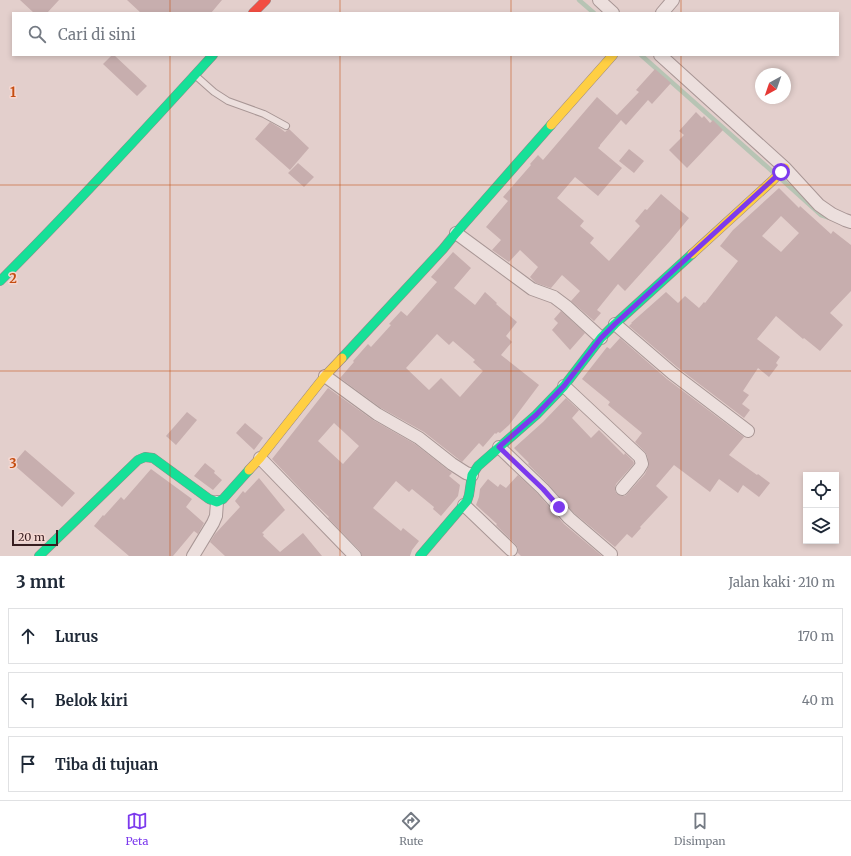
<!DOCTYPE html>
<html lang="id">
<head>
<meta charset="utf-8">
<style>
	body { margin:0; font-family:Merriweather,serif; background:#f6f6f7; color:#1f2937 }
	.controls { position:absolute; right:12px; bottom:12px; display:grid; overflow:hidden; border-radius:0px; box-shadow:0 2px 6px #0003 }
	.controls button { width:36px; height:36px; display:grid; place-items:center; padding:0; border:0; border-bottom:1px solid #e0e1e3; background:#fff; color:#1f2937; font:20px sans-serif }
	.compass { position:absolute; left:755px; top:68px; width:36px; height:36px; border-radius:50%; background:#fff; box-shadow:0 2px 6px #0003; rotate:220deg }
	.scale { position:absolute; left:12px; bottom:10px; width:46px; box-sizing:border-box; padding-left:4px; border:2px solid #371d1f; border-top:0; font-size:11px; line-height:14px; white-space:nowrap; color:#371d1f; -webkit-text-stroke:3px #f5d7d1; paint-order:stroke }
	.stop { position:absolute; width:12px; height:12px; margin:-9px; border:3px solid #7c3aed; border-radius:50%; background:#fff }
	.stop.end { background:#7c3aed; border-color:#fff; box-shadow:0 1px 4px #0008 }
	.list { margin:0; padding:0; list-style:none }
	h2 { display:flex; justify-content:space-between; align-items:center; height:52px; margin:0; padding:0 16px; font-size:17px }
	h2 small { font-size:13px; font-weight:400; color:#747a83 }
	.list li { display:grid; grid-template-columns:26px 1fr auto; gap:12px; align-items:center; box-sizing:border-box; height:56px; margin:0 8px 8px; padding:0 8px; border:1px solid #e0e1e3; border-radius:0px }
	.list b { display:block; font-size:15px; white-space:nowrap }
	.list em { font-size:13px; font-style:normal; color:#747a83 }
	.icon { flex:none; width:22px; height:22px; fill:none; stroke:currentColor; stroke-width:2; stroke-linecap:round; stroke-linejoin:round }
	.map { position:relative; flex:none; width:851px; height:556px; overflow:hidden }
	.search { position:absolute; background:#fff; box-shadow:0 2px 6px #0003; left:12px; right:12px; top:12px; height:44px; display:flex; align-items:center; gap:10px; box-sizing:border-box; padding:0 14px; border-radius:0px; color:#747a83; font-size:15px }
	.sheet { height:244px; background:#fff }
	nav { display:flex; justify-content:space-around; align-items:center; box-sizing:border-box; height:56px; border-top:1px solid #e0e1e3; background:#fff; font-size:11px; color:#747a83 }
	nav a { display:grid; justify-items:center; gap:2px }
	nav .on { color:#7c3aed }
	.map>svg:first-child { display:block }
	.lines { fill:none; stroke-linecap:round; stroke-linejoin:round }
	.stream { stroke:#b7c4b4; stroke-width:4.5 }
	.building { fill:#c7aeae; fill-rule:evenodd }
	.lane-casing { stroke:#a89695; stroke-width:8 }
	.street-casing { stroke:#a89695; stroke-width:14 }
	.fast-casing { stroke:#988686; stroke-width:10 }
	.slow-casing { stroke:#988686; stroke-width:10 }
	.jam-casing { stroke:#988686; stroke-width:10 }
	.lane { stroke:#ecdfdd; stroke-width:6 }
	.street { stroke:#ecdfdd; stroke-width:12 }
	.fast { stroke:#16e098; stroke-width:9 }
	.slow { stroke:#ffcf43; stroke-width:9 }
	.jam { stroke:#f24e42; stroke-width:9 }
	.route { stroke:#7c3aed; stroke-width:5 }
	.grid { fill:none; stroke:#c54d10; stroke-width:1; stroke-opacity:0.55 }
	.grid-label { font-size:13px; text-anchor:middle; font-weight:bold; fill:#c54d10; stroke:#f5d7d1; stroke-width:3; stroke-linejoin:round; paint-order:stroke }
</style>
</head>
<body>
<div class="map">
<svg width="851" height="556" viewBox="0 0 851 556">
	<rect width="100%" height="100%" fill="#e3cfcc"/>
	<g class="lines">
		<!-- stream -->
		<path class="stream" d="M 579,0 L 594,13
			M 641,55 L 774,173
			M 780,178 L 821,215 L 830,218"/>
	</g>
	<!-- building -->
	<path class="building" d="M 20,0 L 59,0 L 47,13 L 34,13 Z
		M 127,0 L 222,0 L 211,13 L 141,13 Z
		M 112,55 L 114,55 L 147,86 L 137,96 L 103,64 Z
		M 655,69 L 671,83 L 652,104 L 648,100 L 626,125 L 621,120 L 600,145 L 600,146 L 598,148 L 622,168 L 598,196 L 575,177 L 557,198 L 584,221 L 580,226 L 594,238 L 590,243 L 609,261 L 640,226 L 635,221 L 645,209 L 647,210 L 661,194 L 689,218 L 670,241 L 625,291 L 618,284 L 597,310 L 601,313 L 594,321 L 571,301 L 580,291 L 562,275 L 551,288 L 536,283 L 530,277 L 538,267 L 520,250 L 509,262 L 492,250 L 501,240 L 486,227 L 508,201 L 503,197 L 531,165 L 530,164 L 538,155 L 543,160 L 597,97 L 617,115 L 639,92 L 636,90 Z
		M 696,112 L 702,118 L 704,116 L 710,123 L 713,120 L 723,130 L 687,168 L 669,150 L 684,135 L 679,131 Z
		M 270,122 L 280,128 L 285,132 L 289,129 L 309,148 L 290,170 L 255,139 Z
		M 629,149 L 644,161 L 634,173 L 619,161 Z
		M 298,163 L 314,177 L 304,187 L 288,173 Z
		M 779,188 L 799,208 L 800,206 L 831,234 L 833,231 L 851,245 L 851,291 L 830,313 L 843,325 L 820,351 L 804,338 L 803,339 L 776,316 L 757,339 L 780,357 L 776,363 L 778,365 L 769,377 L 758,368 L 743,391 L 749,395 L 742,404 L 750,410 L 744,418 L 677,367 L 629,326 L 632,323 L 631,323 L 666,292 L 678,303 L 685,296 L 699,308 L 704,302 L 705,303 L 738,261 L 720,246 L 733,230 ZM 781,216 L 799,233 L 781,252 L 762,236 Z
		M 453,252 L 471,268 L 454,288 L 475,305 L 485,292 L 497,303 L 496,304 L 517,322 L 506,336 L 512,342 L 501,355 L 539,385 L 509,425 L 500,433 L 498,432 L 496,434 L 495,433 L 483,447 L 479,443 L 462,462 L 424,432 L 381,408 L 340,378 L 354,362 L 353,361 L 368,344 L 371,347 L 391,325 L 389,324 L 401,311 L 407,316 L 437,282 L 431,277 ZM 437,334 L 449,345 L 453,341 L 475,360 L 473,362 L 483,371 L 460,397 L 441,378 L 429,390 L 406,368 Z
		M 561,311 L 585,333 L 570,350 L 552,330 L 558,323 L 554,319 Z
		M 620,338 L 667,379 L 744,437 L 729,455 L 757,475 L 758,474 L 770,483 L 759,497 L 743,485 L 738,493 L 719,479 L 710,492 L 674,465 L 656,486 L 668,497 L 640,527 L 641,528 L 632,538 L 627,534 L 615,547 L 574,513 L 548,484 L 528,464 L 529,463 L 514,448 L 543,422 L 566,398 L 579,410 L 572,418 L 591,438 L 599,430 L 624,455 L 625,453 L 633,461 L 634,463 L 633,465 L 616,484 L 615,488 L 615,491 L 617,494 L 621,496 L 625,496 L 627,494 L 645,474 L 649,465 L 647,455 L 645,452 L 635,442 L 642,433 L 608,405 L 610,402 L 582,379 L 607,347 L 610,349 Z
		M 328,388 L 373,420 L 415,444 L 452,473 L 449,476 L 460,485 L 458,496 L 441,516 L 433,509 L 434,507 L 412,489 L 409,492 L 396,481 L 373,508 L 401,531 L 403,528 L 419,541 L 412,550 L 410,556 L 362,556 L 360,551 L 328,518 L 329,517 L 308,497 L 272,459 ZM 334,423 L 359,446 L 343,464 L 318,441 Z
		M 187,412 L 197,420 L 176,445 L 166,436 Z
		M 245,423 L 263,438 L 254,450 L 236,433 Z
		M 25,450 L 75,493 L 62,507 L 13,464 Z
		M 205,463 L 215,471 L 214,473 L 222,480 L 213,490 L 194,476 Z
		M 151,469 L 192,499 L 186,507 L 204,523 L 198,534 L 194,531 L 173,556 L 129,556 L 94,526 L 103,515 L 104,516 L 121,497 L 124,500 Z
		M 518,475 L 538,494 L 564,524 L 602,556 L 521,556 L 518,553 L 518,548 L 516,545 L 496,525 L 497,524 L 476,505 L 479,497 L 480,489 L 488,479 L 498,487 L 500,484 L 506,488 Z
		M 259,478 L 285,510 L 262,533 L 264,534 L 263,536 L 280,552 L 303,533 L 322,556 L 225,556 L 210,542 L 215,534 L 240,507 L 235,501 L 243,491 L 245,493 Z"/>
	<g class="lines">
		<!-- lane casing -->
		<g class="lane-casing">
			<path id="lane" d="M 196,76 L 214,92 L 228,101 L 264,114 L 286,126"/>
		</g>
		<!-- street casing -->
		<g class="street-casing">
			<path id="street" d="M 599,0 L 613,13
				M 662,13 L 673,0
				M 660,55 L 785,168 L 819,205 L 832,214 L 845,220 L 851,222
				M 456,233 L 532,289 L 554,297 L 566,306 L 601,338
				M 615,324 L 672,373 L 748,431
				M 325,376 L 377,414 L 419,438 L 452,464 L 466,473 L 472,475
				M 564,386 L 640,457 L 642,464 L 639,469 L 622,489
				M 499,447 L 543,489 L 569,518 L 611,554
				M 260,458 L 355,556
				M 464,505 L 511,550
				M 193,556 L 213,523 L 216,516 L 217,502"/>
		</g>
		<!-- fast casing -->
		<g class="fast-casing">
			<path id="fast" d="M 0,281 C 73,208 143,132 213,55
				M 342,358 L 443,249 L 456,233 L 551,125
				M 39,556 L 138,460 L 145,457 L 153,458 L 209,499 L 217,502 L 223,499 L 249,470
				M 420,556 L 467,501 L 469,495 L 472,475 L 478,466 L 536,415 L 564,386 L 601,338 L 615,324 L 692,254"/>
		</g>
		<!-- slow casing -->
		<g class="slow-casing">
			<path id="slow" d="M 551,125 L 613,55
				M 692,254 L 772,181 L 785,168
				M 249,470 L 260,458 L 325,376 L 342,358"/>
		</g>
		<!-- jam casing -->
		<g class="jam-casing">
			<path id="jam" d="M 253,13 L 266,0"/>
		</g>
		<!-- lane -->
		<use href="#lane" class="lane"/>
		<!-- street -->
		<use href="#street" class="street"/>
		<!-- fast -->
		<use href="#fast" class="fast"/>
		<!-- slow -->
		<use href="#slow" class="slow"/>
		<!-- jam -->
		<use href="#jam" class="jam"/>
	</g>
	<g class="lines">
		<!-- route -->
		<path class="route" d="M 559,507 L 543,489 L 499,447 L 536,415 L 564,386 L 601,338 L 615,324 L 781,172"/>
	</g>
	<!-- grid -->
	<path class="grid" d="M 170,0 L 170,13M 340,0 L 340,13M 511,0 L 511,13M 681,0 L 681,13M 170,55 L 170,556M 340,55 L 340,556M 511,55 L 511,556M 681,55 L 681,556M 0,185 L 851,185M 0,371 L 851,371"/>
	<g class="grid-label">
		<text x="13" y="97">1</text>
		<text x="13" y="283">2</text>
		<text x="13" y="468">3</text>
	</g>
</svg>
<div class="controls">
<button><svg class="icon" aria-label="locate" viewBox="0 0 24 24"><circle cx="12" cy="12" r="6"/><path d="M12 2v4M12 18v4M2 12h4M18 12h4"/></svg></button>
<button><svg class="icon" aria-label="layers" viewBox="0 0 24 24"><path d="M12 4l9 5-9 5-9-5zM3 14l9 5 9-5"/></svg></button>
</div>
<svg class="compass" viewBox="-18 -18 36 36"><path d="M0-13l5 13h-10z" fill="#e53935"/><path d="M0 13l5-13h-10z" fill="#747a83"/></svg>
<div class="scale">20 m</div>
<div class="stop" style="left:781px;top:172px"></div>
<div class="stop end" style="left:559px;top:507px"></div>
<div class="search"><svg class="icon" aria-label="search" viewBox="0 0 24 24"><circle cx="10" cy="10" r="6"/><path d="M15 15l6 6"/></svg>Cari di sini</div>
</div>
<section class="sheet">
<h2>3 mnt<small>Jalan kaki · 210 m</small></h2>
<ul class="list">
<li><svg class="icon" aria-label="ahead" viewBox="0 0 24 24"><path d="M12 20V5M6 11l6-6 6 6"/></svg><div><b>Lurus</b></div><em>170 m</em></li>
<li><svg class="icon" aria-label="left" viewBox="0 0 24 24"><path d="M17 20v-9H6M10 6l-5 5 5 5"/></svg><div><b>Belok kiri</b></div><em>40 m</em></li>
<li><svg class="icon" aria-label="arrive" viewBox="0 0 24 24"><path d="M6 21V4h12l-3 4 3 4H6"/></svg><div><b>Tiba di tujuan</b></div></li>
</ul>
</section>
<nav>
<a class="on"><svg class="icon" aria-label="map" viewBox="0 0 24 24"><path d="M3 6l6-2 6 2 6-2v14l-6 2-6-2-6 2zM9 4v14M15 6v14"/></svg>Peta</a>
<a><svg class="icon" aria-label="directions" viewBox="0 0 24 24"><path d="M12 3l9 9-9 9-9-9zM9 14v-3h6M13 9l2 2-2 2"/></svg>Rute</a>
<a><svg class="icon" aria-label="saved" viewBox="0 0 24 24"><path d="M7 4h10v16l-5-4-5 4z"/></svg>Disimpan</a>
</nav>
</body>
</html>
